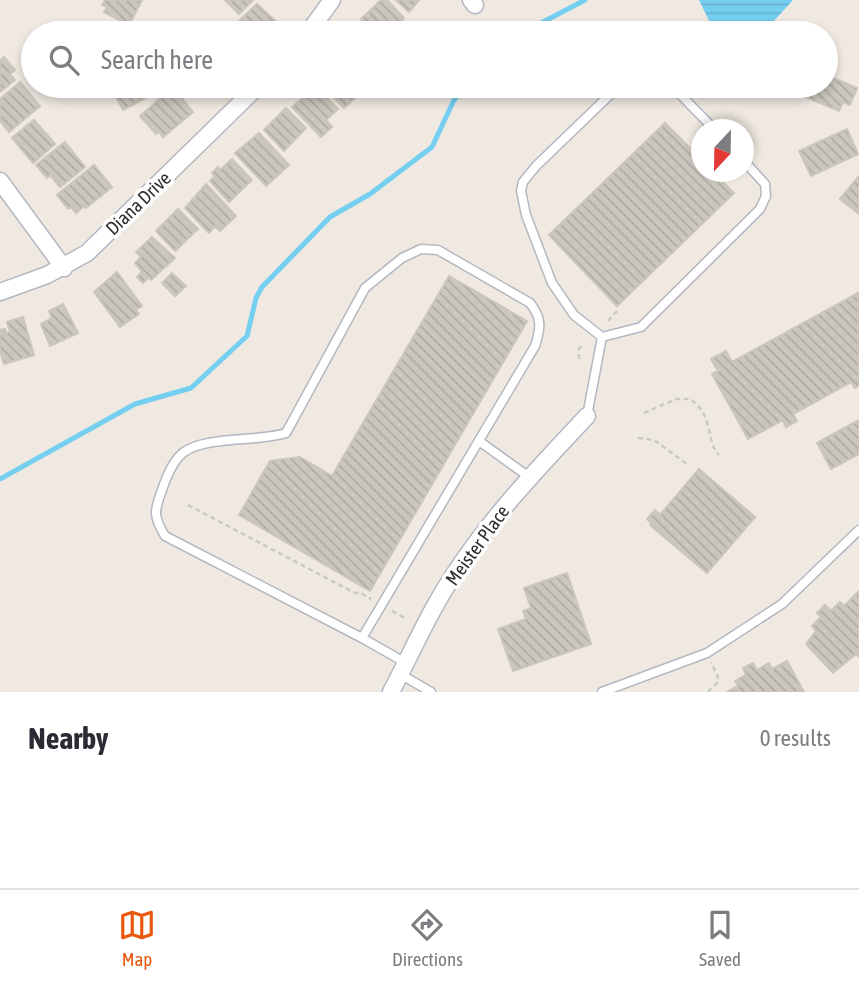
<!DOCTYPE html>
<html lang="en">
<head>
<meta charset="utf-8">
<style>
	body { margin:0; font-family:"Asap Condensed",sans-serif; background:#f2f2f3; color:#2b2b33 }
	.compass { position:absolute; left:691px; top:119px; width:63px; height:63px; border-radius:50%; background:#fff; box-shadow:0 4px 10px #0003; rotate:202deg }
	.list { margin:0; padding:0; list-style:none }
	h2 { display:flex; justify-content:space-between; align-items:center; height:91px; margin:0; padding:0 28px; font-size:30px }
	h2 small { font-size:23px; font-weight:400; color:#7c7c81 }
	.icon { flex:none; width:38px; height:38px; fill:none; stroke:currentColor; stroke-width:2; stroke-linecap:round; stroke-linejoin:round }
	.map { position:relative; flex:none; width:859px; height:692px; overflow:hidden }
	.search { position:absolute; background:#fff; box-shadow:0 4px 10px #0003; left:21px; right:21px; top:21px; height:77px; display:flex; align-items:center; gap:18px; box-sizing:border-box; padding:0 24px; border-radius:38px; color:#7c7c81; font-size:26px }
	.sheet { height:196px; background:#fff }
	nav { display:flex; justify-content:space-around; align-items:center; box-sizing:border-box; height:98px; border-top:2px solid #e1e1e2; background:#fff; font-size:19px; color:#7c7c81 }
	nav a { display:grid; justify-items:center; gap:4px }
	nav .on { color:#ea580c }
	.map>svg:first-child { display:block }
	.water { fill:url(#water-rules) }
	.lines { fill:none; stroke-linecap:round; stroke-linejoin:round }
	.stream { stroke:#75cff0; stroke-width:5 }
	.building { fill:url(#building-back-hatch); stroke:#cbc5ba; stroke-width:2 }
	.lane-casing { stroke:#b4b7c1; stroke-width:11 }
	.street-casing { stroke:#b4b7c1; stroke-width:19 }
	.path { stroke:#c9c9c9; stroke-width:2.5; stroke-dasharray:5 3.5; stroke-linecap:butt }
	.lane { stroke:#fff; stroke-width:8 }
	.street { stroke:#fff; stroke-width:16 }
	.labels { text-anchor:middle; dominant-baseline:central; stroke-width:7; stroke-linejoin:round; paint-order:stroke }
	.street-label { font-size:19px; fill:#2e2e2e; stroke:#fff }
</style>
</head>
<body>
<div class="map">
<svg width="859" height="692" viewBox="0 0 859 692">
	<defs>
		<pattern id="water-rules" width="6" height="5" patternUnits="userSpaceOnUse" patternTransform="scale(1.75)"><rect width="6" height="5" fill="#75cff0"/><path d="M0 2.5h6" fill="none" stroke="#66b2ce"/></pattern>
		<pattern id="building-back-hatch" width="6" height="6" patternUnits="userSpaceOnUse" patternTransform="scale(1.75)"><rect width="6" height="6" fill="#cbc7bf"/><path d="M-1 5l2 2M0 0l6 6M5-1l2 2" fill="none" stroke="#afaba4"/></pattern>
	</defs>
	<rect width="100%" height="100%" fill="#efe9e1"/>
	<!-- water -->
	<path class="water" d="M 699,0 L 793,0 L 763,33 L 715,33 Z"/>
	<g class="lines">
		<!-- stream -->
		<path class="stream" d="M 522,33 L 585,0
			M 0,479 L 135,404 L 191,388 L 247,336 L 256,298 L 262,287 L 330,217 L 370,194 L 432,147 L 454,100 L 466,86"/>
	</g>
	<!-- building -->
	<path class="building" d="M 105,0 L 142,0 L 129,25 L 104,12 L 107,7 L 102,5 Z
		M 225,0 L 253,0 L 239,14 Z
		M 381,0 L 387,0 L 404,18 L 388,33 L 375,33 L 361,19 Z
		M 396,0 L 419,0 L 409,12 Z
		M 257,4 L 281,26 L 274,33 L 252,33 L 239,21 Z
		M 4,57 L 15,70 L 10,74 L 15,80 L 0,92 L 0,61 Z
		M 826,75 L 857,88 L 850,105 L 843,102 L 839,111 L 796,93 L 799,86 L 826,86 Z
		M 20,82 L 40,106 L 9,132 L 0,121 L 0,99 Z
		M 110,86 L 149,86 L 153,94 L 123,110 Z
		M 307,86 L 315,86 L 338,109 L 326,120 L 332,127 L 321,137 L 292,107 L 304,97 L 299,93 Z
		M 323,86 L 357,86 L 351,92 L 356,97 L 344,108 Z
		M 173,87 L 193,112 L 163,137 L 159,132 L 156,134 L 140,116 Z
		M 286,108 L 306,128 L 284,151 L 264,130 Z
		M 34,120 L 55,144 L 33,163 L 12,138 Z
		M 665,123 L 702,160 L 702,172 L 713,172 L 734,193 L 617,306 L 549,235 Z
		M 847,129 L 858,154 L 811,176 L 799,151 Z
		M 259,133 L 289,165 L 266,186 L 235,153 Z
		M 65,142 L 85,167 L 60,187 L 50,175 L 47,178 L 36,165 Z
		M 232,159 L 252,180 L 229,202 L 210,181 L 215,176 L 212,173 L 218,167 L 220,170 Z
		M 94,165 L 112,187 L 86,208 L 84,206 L 76,213 L 71,207 L 68,209 L 57,195 Z
		M 859,176 L 859,214 L 840,199 Z
		M 206,184 L 236,216 L 220,231 L 215,226 L 209,233 L 185,208 Z
		M 178,209 L 198,229 L 175,251 L 156,231 Z
		M 152,237 L 175,258 L 151,280 L 149,277 L 143,283 L 137,277 L 142,272 L 135,263 L 141,257 L 136,252 Z
		M 117,272 L 142,306 L 136,310 L 139,314 L 120,327 L 94,292 Z
		M 172,273 L 186,286 L 175,296 L 162,283 Z
		M 449,276 L 527,321 L 370,591 L 239,515 L 270,461 L 300,457 L 332,476 Z
		M 858,293 L 859,385 L 855,388 L 851,382 L 793,414 L 797,421 L 786,427 L 783,420 L 748,439 L 712,374 L 718,371 L 711,359 L 726,351 L 732,362 Z
		M 63,304 L 78,333 L 50,346 L 41,324 L 52,318 L 49,311 Z
		M 23,317 L 34,355 L 4,364 L 0,351 L 0,330 L 5,329 L 6,333 L 10,332 L 7,322 Z
		M 859,420 L 859,454 L 831,469 L 817,443 Z
		M 699,469 L 755,517 L 707,573 L 650,525 L 651,523 L 647,519 L 655,510 L 660,515 Z
		M 567,573 L 591,644 L 513,671 L 498,629 L 526,619 L 523,611 L 531,608 L 524,588 Z
		M 859,591 L 859,657 L 856,654 L 833,673 L 806,644 L 816,631 L 812,626 L 821,617 L 817,613 L 825,605 L 831,611 L 840,602 L 844,606 Z
		M 787,661 L 804,692 L 727,692 L 738,686 L 735,681 L 746,675 L 743,668 L 753,663 L 757,670 L 769,663 L 772,669 Z"/>
	<g class="lines">
		<!-- lane casing -->
		<g class="lane-casing">
			<path id="lane" d="M 672,86 L 715,130
				M 602,337 L 641,327 L 760,209 L 766,196 L 765,184 L 744,161
				M 587,416 L 602,337 L 574,315 L 552,283 L 526,215 L 521,191 L 523,182 L 536,166 L 619,86
				M 479,441 L 529,477
				M 362,638 L 165,536 C 153,516 154,511 162,490 C 166,478 173,460 184,452 C 206,436 258,442 286,433 L 365,288 L 402,258 L 421,249 L 438,250 L 530,303 C 542,318 541,328 535,346 L 362,638 L 406,663
				M 400,674 L 431,692
				M 602,692 L 707,653 L 782,604 L 859,530"/>
		</g>
		<!-- street casing -->
		<g class="street-casing">
			<path id="street" d="M 471,0 L 475,5
				M 308,33 L 332,0
				M 233,86 L 245,98
				M 0,181 L 64,268
				M 0,292 L 47,275 L 87,253 L 258,86
				M 391,692 C 412,652 430,610 455,573 C 493,515 540,466 587,416"/>
		</g>
		<!-- path -->
		<path class="path" d="M 608,321 L 619,309
			M 579,359 L 579,349 L 583,344
			M 644,413 L 676,399 L 690,399 C 715,416 705,441 719,455
			M 638,438 L 654,440 L 687,464
			M 188,505 L 355,593 L 361,593 L 371,599
			M 392,611 L 405,618
			M 708,692 L 717,683 L 718,677 L 711,662"/>
		<!-- lane -->
		<use href="#lane" class="lane"/>
		<!-- street -->
		<use href="#street" class="street"/>
	</g>
	<g class="labels">
		<!-- street labels -->
		<g class="street-label">
			<text transform="translate(138 203) rotate(-44)">Diana Drive</text>
			<text transform="translate(477 545) rotate(-54)">Meister Place</text>
		</g>
	</g>
</svg>
<svg class="compass" viewBox="-18 -18 36 36"><path d="M0-13l5 13h-10z" fill="#e53935"/><path d="M0 13l5-13h-10z" fill="#7c7c81"/></svg>
<div class="search"><svg class="icon" aria-label="search" viewBox="0 0 24 24"><circle cx="10" cy="10" r="6"/><path d="M15 15l6 6"/></svg>Search here</div>
</div>
<section class="sheet">
<h2>Nearby<small>0 results</small></h2>
<ul class="list">
</ul>
</section>
<nav>
<a class="on"><svg class="icon" aria-label="map" viewBox="0 0 24 24"><path d="M3 6l6-2 6 2 6-2v14l-6 2-6-2-6 2zM9 4v14M15 6v14"/></svg>Map</a>
<a><svg class="icon" aria-label="directions" viewBox="0 0 24 24"><path d="M12 3l9 9-9 9-9-9zM9 14v-3h6M13 9l2 2-2 2"/></svg>Directions</a>
<a><svg class="icon" aria-label="saved" viewBox="0 0 24 24"><path d="M7 4h10v16l-5-4-5 4z"/></svg>Saved</a>
</nav>
</body>
</html>
